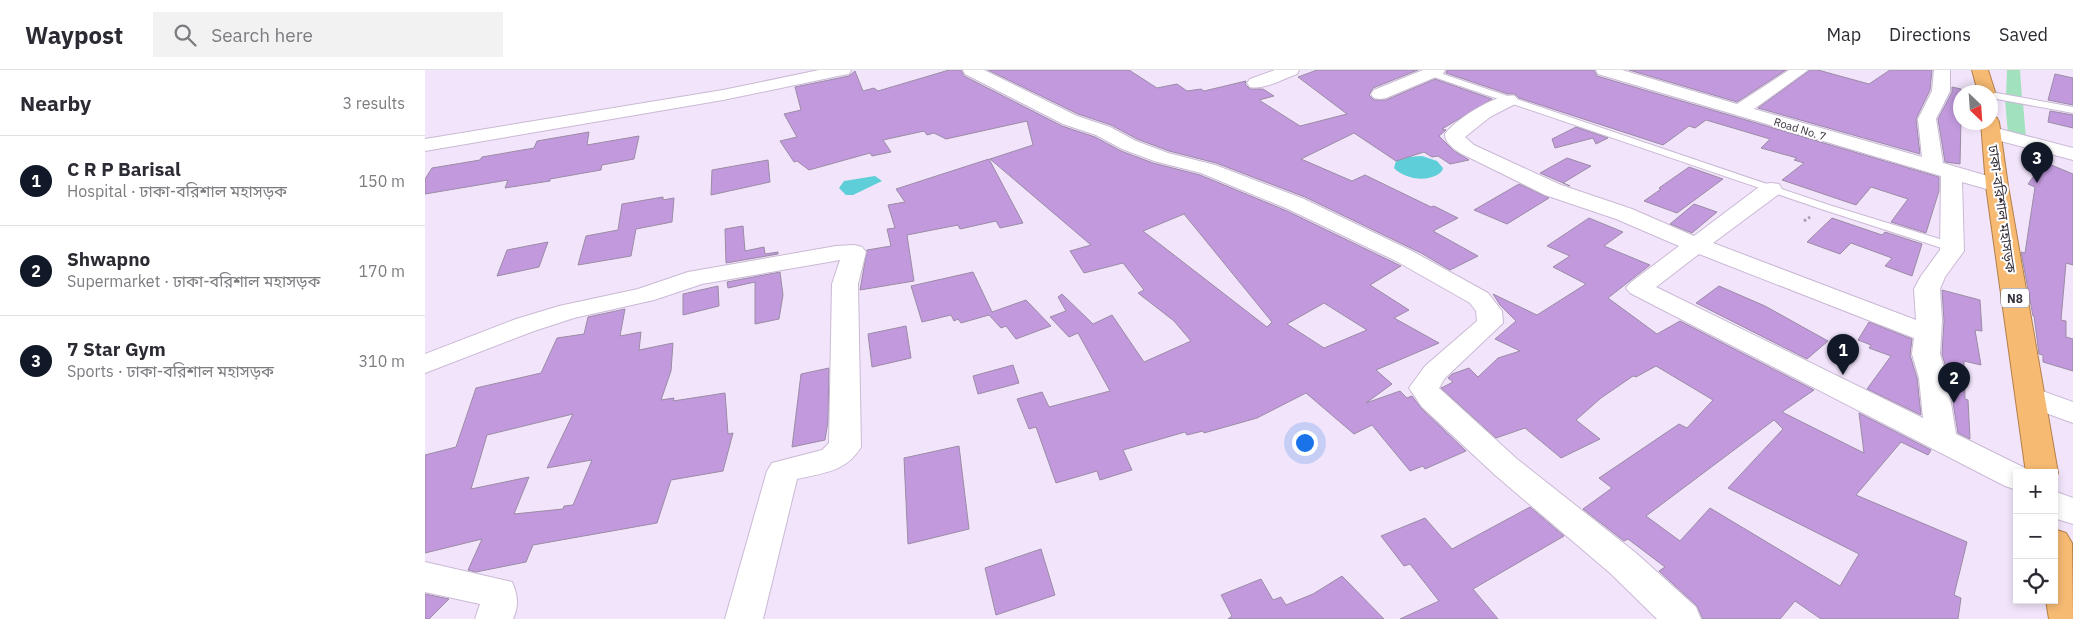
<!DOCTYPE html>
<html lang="en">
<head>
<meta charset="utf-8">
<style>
	body { margin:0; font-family:"IBM Plex Sans","Noto Sans Bengali",sans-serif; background:#f2f2f3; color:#2b2b33 }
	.controls { position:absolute; right:15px; bottom:15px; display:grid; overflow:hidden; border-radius:0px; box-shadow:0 2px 8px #0003 }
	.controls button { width:45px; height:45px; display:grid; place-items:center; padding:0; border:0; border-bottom:1px solid #e1e1e2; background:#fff; color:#2b2b33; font:25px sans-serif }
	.compass { position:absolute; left:1528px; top:15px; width:45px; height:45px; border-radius:50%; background:#fff; box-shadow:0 2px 8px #0003; rotate:155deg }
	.you { position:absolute; left:879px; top:372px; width:18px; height:18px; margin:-12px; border:4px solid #fff; border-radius:50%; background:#1a73e8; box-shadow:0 0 0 8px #1a73e833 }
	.badge { display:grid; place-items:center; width:32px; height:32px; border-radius:50%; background:#111827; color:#fff; font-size:16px; font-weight:700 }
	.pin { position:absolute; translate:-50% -41px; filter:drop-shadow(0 1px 2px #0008) }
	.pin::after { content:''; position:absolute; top:26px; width:18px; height:15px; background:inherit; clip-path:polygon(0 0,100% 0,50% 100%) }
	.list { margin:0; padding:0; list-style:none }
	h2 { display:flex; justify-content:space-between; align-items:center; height:65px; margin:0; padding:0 20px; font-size:21px }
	h2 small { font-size:16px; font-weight:400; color:#7c7c81 }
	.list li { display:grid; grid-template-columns:32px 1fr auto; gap:15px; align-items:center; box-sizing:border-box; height:90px; padding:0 20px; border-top:1px solid #e1e1e2 }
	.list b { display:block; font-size:19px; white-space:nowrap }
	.list p { margin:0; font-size:16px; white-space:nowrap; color:#7c7c81 }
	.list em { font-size:16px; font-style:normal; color:#7c7c81 }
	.icon { flex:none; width:28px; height:28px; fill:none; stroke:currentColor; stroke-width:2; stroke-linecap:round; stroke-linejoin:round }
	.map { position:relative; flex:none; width:1648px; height:549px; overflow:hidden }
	header { display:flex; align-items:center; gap:30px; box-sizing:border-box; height:70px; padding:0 25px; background:#fff; border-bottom:1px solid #e1e1e2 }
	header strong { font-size:24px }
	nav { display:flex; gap:28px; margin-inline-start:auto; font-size:18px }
	.search { width:350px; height:45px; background:#f2f2f3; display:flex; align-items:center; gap:12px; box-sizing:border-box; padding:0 18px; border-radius:0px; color:#7c7c81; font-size:19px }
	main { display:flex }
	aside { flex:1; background:#fff }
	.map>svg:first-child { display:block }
	.green { fill:#a2e1be }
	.water { fill:#5eced8 }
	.building { fill:#c199dc; stroke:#9b8ca6; fill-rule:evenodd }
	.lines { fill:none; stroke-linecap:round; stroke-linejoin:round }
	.service-casing { stroke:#cab9d5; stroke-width:2 }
	.minor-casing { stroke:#cab9d5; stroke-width:2 }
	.trunk-casing { stroke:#b37f4a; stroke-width:2 }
	.path { stroke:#a79dae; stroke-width:3; stroke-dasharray:2.5 2.5; stroke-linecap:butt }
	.service { fill:#fff; fill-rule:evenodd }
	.minor { fill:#fff; fill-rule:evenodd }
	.trunk { fill:#f6ba73; fill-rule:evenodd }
	.labels { text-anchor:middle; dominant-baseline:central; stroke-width:4; stroke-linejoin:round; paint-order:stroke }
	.far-street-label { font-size:11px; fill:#3a333e; stroke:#fff }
	.shield { fill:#fff; stroke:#757078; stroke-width:1 }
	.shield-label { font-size:12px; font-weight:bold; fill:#3a333e }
	.street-label { font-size:14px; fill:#3a333e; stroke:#fff }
</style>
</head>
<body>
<header>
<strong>Waypost</strong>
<div class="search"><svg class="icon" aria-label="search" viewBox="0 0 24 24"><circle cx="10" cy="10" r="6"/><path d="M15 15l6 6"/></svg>Search here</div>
<nav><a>Map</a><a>Directions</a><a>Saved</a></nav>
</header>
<main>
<aside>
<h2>Nearby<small>3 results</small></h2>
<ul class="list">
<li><span class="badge">1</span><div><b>C R P Barisal</b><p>Hospital · ঢাকা-বরিশাল মহাসড়ক</p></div><em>150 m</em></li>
<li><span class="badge">2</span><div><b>Shwapno</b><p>Supermarket · ঢাকা-বরিশাল মহাসড়ক</p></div><em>170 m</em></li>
<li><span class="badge">3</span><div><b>7 Star Gym</b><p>Sports · ঢাকা-বরিশাল মহাসড়ক</p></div><em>310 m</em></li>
</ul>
</aside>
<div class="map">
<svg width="1648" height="549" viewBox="0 0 1648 549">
	<rect width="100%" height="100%" fill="#f2e5fb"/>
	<!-- green -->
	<path class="green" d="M 1582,0 L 1595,0 L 1597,28 L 1581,25 Z
		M 1580,30 L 1598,33 L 1601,69 L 1583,64 Z"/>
	<!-- water -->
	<path class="water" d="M 997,86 L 1012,91 L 1018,98 L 1017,101 C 1006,113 980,110 969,98 L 971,91 L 982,87 Z
		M 450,106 L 457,111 L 428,125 L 421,125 L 414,118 L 419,111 Z"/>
	<!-- building -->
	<path class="building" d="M 524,0 L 536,0 L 539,6 L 637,56 L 670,67 L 696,81 L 728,93 L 775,105 L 862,141 L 976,196 L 945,215 L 984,240 L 969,248 L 1014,273 L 951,300 L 967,314 L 941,333 L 975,321 L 982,328 L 987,326 L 996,338 L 1041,381 L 1000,399 L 998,396 L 985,401 L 947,355 L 929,364 L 881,323 L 832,348 L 779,363 L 778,361 L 762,365 L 760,362 L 698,380 L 707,400 L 675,410 L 672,401 L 631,413 L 611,357 L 604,359 L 592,329 L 617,322 L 624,337 L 685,321 L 653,263 L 644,267 L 625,247 L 641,241 L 633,227 L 637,224 L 668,254 L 687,245 L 719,292 L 766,271 L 749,251 L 713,223 L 719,220 L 698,193 L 659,203 L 645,181 L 666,175 L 565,89 L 608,75 L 602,51 L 521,69 L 509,63 L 502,65 L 499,61 L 458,70 L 466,82 L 447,86 L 445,83 L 384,100 L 372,91 L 369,92 L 355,71 L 372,67 L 359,44 L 376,40 L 370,17 L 424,6 L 430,1 L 438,21 L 449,18 L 453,21 ZM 759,144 L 847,252 L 842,257 L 718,161 ZM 899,233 L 942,260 L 899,278 L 862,254 Z
		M 563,0 L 704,0 L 732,18 L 752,14 L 762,21 L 776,19 L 779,21 L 821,11 L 820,14 L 825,19 L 838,19 L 849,26 L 834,30 L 875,56 L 922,44 L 873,7 L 892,0 L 993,0 L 948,18 L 944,25 L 949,30 L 961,30 L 1010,9 L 1067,29 L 1017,59 L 1021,60 L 1014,66 L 1029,81 L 1044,90 L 1025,94 L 1013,86 L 1007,87 L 999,82 L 971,91 L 929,63 L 876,89 L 927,111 L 940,105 L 1006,137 L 1009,136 L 1033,148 L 1008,161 L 1053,186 L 1025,200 L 996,183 L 880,127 L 791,93 L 744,81 L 712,69 L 686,55 L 653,44 Z
		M 1022,0 L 1169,0 L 1172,6 L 1514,107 L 1514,121 L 1501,163 L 1466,152 L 1483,129 L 1446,117 L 1431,135 L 1357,110 L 1379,93 L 1369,90 L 1372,88 L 1336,78 L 1345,69 L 1281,50 L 1270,58 L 1264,56 L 1238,75 L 1094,28 L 1090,24 L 1083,24 L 1021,3 Z
		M 1204,0 L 1361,0 L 1312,32 Z
		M 1385,0 L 1393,0 L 1444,14 L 1465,0 L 1507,0 L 1505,20 L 1491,49 L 1495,84 L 1333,38 Z
		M 1630,4 L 1648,8 L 1648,35 L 1623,30 Z
		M 1527,17 L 1536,19 L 1536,40 L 1533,48 L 1536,49 L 1535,94 L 1520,92 L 1513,49 L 1527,22 Z
		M 1625,41 L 1648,45 L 1648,58 L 1623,52 Z
		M 1151,57 L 1183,68 L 1171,74 L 1168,68 L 1130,78 L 1127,69 Z
		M 164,62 L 162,75 L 214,66 L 209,89 L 177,95 L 176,100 L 125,109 L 125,111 L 80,118 L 83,110 L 0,124 L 0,109 L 7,98 L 55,90 L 57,87 L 109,78 L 112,71 Z
		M 1142,88 L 1166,96 L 1138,113 L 1145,116 L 1115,103 Z
		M 564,89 L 598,153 L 575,158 L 571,151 L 535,159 L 533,155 L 482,165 L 489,211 L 435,220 L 442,180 L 466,176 L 462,159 L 470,158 L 463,135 L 480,132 L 471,119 Z
		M 343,90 L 345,112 L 286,125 L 287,100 Z
		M 1619,92 L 1648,104 L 1648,195 L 1641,193 L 1636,250 L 1641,251 L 1641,267 L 1648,269 L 1648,301 L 1618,292 L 1618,285 L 1614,284 L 1609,246 L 1608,246 L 1596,182 L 1600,183 L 1610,117 L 1603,114 Z
		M 1264,97 L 1298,109 L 1252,143 L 1219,131 L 1236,119 L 1234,118 Z
		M 1094,114 L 1124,128 L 1082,154 L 1049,140 Z
		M 238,127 L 238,130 L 249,128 L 247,152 L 211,159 L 206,186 L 153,195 L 161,166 L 193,160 L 197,134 Z
		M 1269,134 L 1292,142 L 1267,163 L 1245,154 Z
		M 1164,148 L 1198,162 L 1179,176 L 1225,195 L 1183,228 L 1232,264 L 1255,251 L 1389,320 L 1357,342 L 1439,383 L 1434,343 L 1506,380 L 1503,385 L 1476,372 L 1431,425 L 1542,472 L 1529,525 L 1536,528 L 1533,549 L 1396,549 L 1370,531 L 1355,549 L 1278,549 L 1272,536 L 1234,501 L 1240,497 L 1203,469 L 1199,471 L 1158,439 L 1187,418 L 1174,408 L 1254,354 L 1262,358 L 1288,330 L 1231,296 L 1211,307 L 1208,306 L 1176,328 L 1151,350 L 1175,369 L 1136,388 L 1100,358 L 1071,368 L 1016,318 L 1028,312 L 1023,308 L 1027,304 L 1044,298 L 1053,307 L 1073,288 L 1095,281 L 1070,269 L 1091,251 L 1075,235 L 1068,224 L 1112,245 L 1161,214 L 1128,197 L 1145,186 L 1122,176 ZM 1349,350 L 1358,359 L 1303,418 L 1434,484 L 1415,516 L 1285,438 L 1255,471 L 1221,446 Z
		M 1407,148 L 1457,165 L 1460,162 L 1497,174 L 1487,206 L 1460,196 L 1467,188 L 1426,173 L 1415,184 L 1382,172 Z
		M 318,156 L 320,181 L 339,177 L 340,184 L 353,182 L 353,184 L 301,193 L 300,159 Z
		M 123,172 L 114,197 L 72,206 L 82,180 Z
		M 355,202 L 358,225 L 354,249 L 330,254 L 330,212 L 303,218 L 302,212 Z
		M 548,202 L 567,242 L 601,230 L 626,256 L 591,269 L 581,256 L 576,258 L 564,245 L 536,253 L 533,249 L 529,251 L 526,245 L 497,252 L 486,216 Z
		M 293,216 L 294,236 L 258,245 L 258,224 Z
		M 1294,216 L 1340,236 L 1403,271 L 1382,289 L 1271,233 Z
		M 1517,220 L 1555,230 L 1557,261 L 1550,260 L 1556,295 L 1539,291 L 1540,329 L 1543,330 L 1545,369 L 1533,363 L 1524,308 L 1517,284 L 1519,251 Z
		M 200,239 L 195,266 L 216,262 L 214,280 L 248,273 L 246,301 L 236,330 L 249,328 L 248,331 L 300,323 L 303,364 L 308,363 L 298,401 L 246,410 L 232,453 L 108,475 L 101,492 L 51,502 L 43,500 L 57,469 L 0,483 L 0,385 L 31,377 L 51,318 L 116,303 L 132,268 L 159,264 L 163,247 ZM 148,344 L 122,398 L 167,390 L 148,435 L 139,436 L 138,439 L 89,444 L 104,407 L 46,419 L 62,365 Z
		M 1444,252 L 1487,269 L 1485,285 L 1492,308 L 1496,345 L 1442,319 L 1466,286 L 1444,278 L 1446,275 L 1433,270 Z
		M 481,256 L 486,288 L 447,297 L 443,264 Z
		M 588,295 L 594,313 L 553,324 L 548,306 Z
		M 404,298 L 403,351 L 400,370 L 367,377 L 376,304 Z
		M 534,376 L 544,459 L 483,474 L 479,388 Z
		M 1105,437 L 1139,466 L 1048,519 L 1073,549 L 975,549 L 1014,531 L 985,494 L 979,496 L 956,466 L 1000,448 L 1027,479 Z
		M 616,479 L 630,525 L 571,545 L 560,498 Z
		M 917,506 L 959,549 L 803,549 L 807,546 L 796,525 L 836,509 L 848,530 L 856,527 L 861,535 L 888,524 Z
		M 0,524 L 24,529 L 4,549 L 0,549 Z"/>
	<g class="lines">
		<!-- service casing -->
		<g class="service-casing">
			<path id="service" d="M 1003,1 L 1009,1 L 1404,135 L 1531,174 L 1533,177 L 1531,180 L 1523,180 L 1396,139 L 1003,5 Z
				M 1566,22 L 1648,37 L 1648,43 L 1566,28 Z"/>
		</g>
		<!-- minor casing -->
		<g class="minor-casing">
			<path id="minor" d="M 394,0 L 426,0 L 424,4 L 418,5 L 298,30 L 0,81 L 0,69 L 298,20 Z
				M 538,0 L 559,0 L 652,46 L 685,57 L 711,71 L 743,83 L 790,95 L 879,129 L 987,181 L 1063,223 L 1077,241 L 1078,253 L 1020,308 L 1014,318 L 1092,389 L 1211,483 L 1271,537 L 1276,549 L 1232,549 L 1185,503 L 1070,405 L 997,337 L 984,318 L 1000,296 L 1052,251 L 1051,241 L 1045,233 L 971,191 L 863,139 L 776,103 L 729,91 L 697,79 L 671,65 L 638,54 L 540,4 Z
				M 850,0 L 874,0 L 872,4 C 858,9 839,20 825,17 L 822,13 L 825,9 Z
				M 998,0 L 1020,0 L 1018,4 L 961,28 L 955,29 L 949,28 L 946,24 L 949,20 Z
				M 1171,0 L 1197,0 L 1312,34 L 1364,0 L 1383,0 L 1329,39 L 1497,87 L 1493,49 L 1507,21 L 1509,0 L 1525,0 L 1525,21 L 1511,49 L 1518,93 L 1580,111 L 1583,116 L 1580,121 L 1572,122 L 1537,112 L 1539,181 L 1520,207 L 1515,219 L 1517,251 L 1515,284 L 1522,308 L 1531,364 L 1604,400 L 1605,403 L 1592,403 L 1592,420 L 1580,416 L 1205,223 L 1201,218 L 1205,213 L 1254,176 L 1191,149 L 1120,125 L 1035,83 C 1028,78 1020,73 1020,64 C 1030,50 1073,22 1090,26 L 1093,30 L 1090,34 L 1065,47 L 1040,67 L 1049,75 L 1136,115 L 1207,139 L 1269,166 L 1338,114 L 1346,113 L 1354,114 L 1357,119 L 1354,124 L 1288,173 L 1491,250 L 1489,219 L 1496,206 L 1515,180 L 1516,106 L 1173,4 ZM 1274,184 L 1489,268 L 1487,284 L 1494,308 L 1498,348 L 1231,217 Z
				M 1567,57 L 1648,78 L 1648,90 L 1560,67 L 1557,63 L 1560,59 Z
				M 429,175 L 437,177 L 441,182 L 433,214 L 436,377 C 421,402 398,403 372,409 L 338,549 L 300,549 L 342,401 L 347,393 L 397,380 L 404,373 L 407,214 L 415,190 L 277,214 L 229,230 L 149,248 L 109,261 L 0,303 L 0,284 L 91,249 L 134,236 L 213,219 L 263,202 L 411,176 Z
				M 1606,317 L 1648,332 L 1648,353 L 1596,334 L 1591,327 L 1596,320 Z
				M 1629,421 L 1648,428 L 1648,454 L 1629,448 Z
				M 0,492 L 87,512 C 93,525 94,536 88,549 L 50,549 L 55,534 L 0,522 Z"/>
		</g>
		<!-- trunk casing -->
		<g class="trunk-casing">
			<path id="trunk" d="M 1547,0 L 1563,0 L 1570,22 L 1567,26 L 1566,26 L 1566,22 L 1553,22 Z
				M 1566,46 L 1572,48 L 1574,52 L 1583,116 L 1633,403 L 1629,410 L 1629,403 L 1601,403 L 1561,116 L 1556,52 L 1566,52 Z
				M 1629,459 L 1641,463 L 1647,473 L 1648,549 L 1624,549 L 1621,530 L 1629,530 Z"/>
		</g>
		<!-- path -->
		<path class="path" d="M 1379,151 L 1385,147"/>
		<!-- service -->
		<use href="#service" class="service"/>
		<!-- minor -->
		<use href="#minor" class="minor"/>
		<!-- trunk -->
		<use href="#trunk" class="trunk"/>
	</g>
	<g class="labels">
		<!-- far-street labels -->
		<g class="far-street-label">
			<text transform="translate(1375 59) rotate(17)">Road No. 7</text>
		</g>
		<!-- shield labels -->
		<rect class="shield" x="1576" y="218.5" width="28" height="19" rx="4"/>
		<g class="shield-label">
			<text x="1590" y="228">N8</text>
		</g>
		<!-- street labels -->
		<g class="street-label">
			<text transform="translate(1577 139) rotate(82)">ঢাকা-বরিশাল মহাসড়ক</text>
		</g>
	</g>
</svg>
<div class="controls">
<button>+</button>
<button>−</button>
<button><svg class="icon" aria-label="locate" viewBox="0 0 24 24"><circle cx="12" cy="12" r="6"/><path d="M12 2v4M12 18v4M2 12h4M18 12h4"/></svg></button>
</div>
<svg class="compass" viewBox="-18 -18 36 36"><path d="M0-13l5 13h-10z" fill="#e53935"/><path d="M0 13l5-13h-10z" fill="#7c7c81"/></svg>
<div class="you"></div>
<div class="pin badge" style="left:1418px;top:305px">1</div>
<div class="pin badge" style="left:1529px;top:333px">2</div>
<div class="pin badge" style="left:1612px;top:113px">3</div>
</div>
</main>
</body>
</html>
